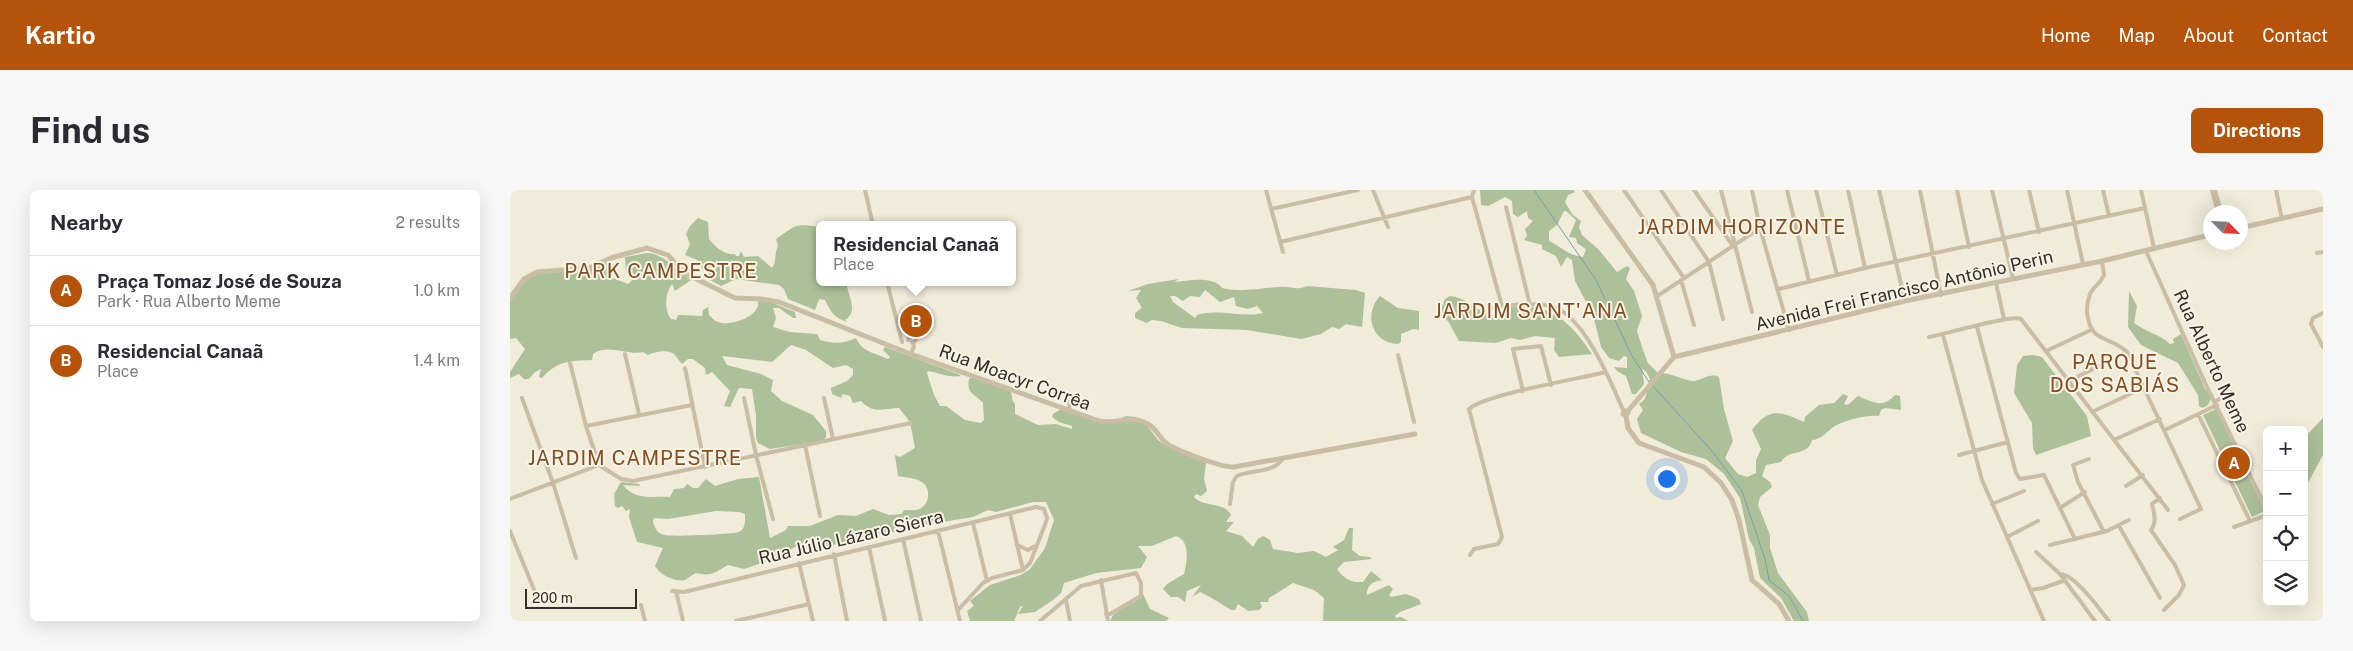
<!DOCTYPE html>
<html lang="en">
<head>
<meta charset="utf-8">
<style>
	body { margin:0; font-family:"Public Sans",sans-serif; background:#f7f7f7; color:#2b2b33 }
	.controls { position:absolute; right:15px; bottom:15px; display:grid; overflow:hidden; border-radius:8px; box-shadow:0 5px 20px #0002 }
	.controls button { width:45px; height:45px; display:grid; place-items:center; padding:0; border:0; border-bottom:1px solid #e1e1e2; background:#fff; color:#2b2b33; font:25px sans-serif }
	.compass { position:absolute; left:1693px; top:15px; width:45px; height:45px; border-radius:50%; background:#fff; box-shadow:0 5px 20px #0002; rotate:114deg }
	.scale { position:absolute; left:15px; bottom:12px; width:112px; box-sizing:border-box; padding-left:5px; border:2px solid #352e27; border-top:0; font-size:14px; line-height:18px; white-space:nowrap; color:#352e27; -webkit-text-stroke:4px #f9f4e6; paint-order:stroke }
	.you { position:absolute; left:1156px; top:288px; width:18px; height:18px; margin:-12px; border:4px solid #fff; border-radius:50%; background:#1a73e8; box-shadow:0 0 0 8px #1a73e833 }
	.badge { display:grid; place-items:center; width:32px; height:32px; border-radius:50%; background:#b45309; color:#fff; font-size:16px; font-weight:700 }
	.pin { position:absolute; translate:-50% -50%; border:2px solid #fff; box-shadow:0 1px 5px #0006 }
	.popup { position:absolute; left:306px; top:31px; width:200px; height:65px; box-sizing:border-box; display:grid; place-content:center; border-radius:8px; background:#fff; filter:drop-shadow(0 1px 4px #0005); font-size:16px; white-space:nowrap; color:#7c7c81 }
	.popup b { font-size:19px; color:#2b2b33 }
	.popup::after { content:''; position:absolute; left:50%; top:100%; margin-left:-10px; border:10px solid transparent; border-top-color:#fff }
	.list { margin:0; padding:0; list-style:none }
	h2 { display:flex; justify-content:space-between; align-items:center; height:65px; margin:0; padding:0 20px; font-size:21px }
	h2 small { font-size:16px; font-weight:400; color:#7c7c81 }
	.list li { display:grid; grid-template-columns:32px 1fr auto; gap:15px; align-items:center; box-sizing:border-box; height:70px; padding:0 20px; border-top:1px solid #e1e1e2 }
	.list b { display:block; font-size:19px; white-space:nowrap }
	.list p { margin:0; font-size:16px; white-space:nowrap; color:#7c7c81 }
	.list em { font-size:16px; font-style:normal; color:#7c7c81 }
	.icon { flex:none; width:28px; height:28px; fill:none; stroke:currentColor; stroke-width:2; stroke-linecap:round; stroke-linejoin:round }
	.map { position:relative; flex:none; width:1813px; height:431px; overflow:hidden; border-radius:8px }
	header { display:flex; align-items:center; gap:30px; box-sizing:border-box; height:70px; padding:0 25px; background:#b45309; color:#fff }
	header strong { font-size:24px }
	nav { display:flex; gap:28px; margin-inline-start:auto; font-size:18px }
	.intro { display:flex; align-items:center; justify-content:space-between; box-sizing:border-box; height:120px; padding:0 30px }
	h1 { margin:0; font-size:35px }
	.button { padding:12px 22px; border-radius:8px; background:#b45309; color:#fff; font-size:18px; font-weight:700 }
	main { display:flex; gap:30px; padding:0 30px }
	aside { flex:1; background:#fff; border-radius:8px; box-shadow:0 5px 20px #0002 }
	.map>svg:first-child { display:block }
	.green { fill:#acc09a; fill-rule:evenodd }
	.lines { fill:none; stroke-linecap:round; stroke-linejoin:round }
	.stream { stroke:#79a1ae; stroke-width:1 }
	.minor { stroke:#c9bda6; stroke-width:4 }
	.tertiary { stroke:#c9bda6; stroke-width:5 }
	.labels { text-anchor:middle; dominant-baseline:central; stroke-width:4; stroke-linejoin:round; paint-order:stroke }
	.street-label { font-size:18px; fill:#352e27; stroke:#f9f4e6 }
	.quarter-label { font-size:20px; letter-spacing:1px; fill:#834c21; stroke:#f9f4e6 }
</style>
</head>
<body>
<header>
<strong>Kartio</strong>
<nav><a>Home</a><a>Map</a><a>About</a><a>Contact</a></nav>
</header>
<div class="intro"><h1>Find us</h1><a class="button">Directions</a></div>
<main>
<aside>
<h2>Nearby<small>2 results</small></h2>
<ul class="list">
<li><span class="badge">A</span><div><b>Praça Tomaz José de Souza</b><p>Park · Rua Alberto Meme</p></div><em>1.0 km</em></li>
<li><span class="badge">B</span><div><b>Residencial Canaã</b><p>Place</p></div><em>1.4 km</em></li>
</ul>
</aside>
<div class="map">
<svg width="1813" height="431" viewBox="0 0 1813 431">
	<rect width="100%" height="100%" fill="#f1ebda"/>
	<!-- green -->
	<path class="green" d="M 970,0 L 1063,0 L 1065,2 L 1058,5 L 1055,12 L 1062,24 L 1071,31 L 1069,37 L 1072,45 L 1089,60 L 1107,82 L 1117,76 L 1120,78 L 1116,89 L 1124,101 L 1132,126 L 1127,141 L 1132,157 L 1138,173 L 1148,183 C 1163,183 1171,190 1183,191 C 1192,191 1200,182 1209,187 L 1214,219 L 1223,251 L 1215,268 L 1228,284 L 1237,287 L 1246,283 L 1246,270 L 1251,259 L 1242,240 C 1259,216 1272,222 1294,232 L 1295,227 L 1309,215 L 1324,213 L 1333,204 L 1338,206 L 1334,214 C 1340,217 1343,209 1348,206 C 1362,212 1373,219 1385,205 L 1390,206 L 1391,220 L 1375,218 L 1371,220 L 1369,226 C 1359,224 1330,231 1322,238 C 1316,243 1310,250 1302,250 C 1298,267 1279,258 1271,272 L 1256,275 L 1252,286 L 1260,292 L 1262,297 L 1250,307 L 1248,315 L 1260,345 L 1260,358 L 1268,383 L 1297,422 L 1299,431 L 1284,431 L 1271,408 L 1250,388 L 1244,358 L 1239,349 L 1230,308 L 1214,284 L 1196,269 L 1171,262 L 1131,243 L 1127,229 L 1133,220 L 1129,214 L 1135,209 L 1140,189 L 1136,181 L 1132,179 L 1134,194 L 1126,204 L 1122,204 L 1116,186 L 1107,181 L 1104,177 L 1117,178 L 1117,167 L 1114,166 L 1109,171 L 1099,168 L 1091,157 L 1083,125 L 1065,91 L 1062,70 L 1057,67 L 1051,77 L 1046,66 L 1032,59 L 1032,55 L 1014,50 L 1017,46 L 1015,39 L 1023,31 L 1018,28 L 1017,21 L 1008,27 L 1003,24 L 1002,11 L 995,7 L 978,16 L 971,15 ZM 1054,21 L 1056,21 L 1066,30 L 1059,47 L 1066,48 L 1067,53 L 1076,59 L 1073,67 C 1055,64 1054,58 1039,51 L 1039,41 L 1047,35 Z
		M 188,28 L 198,32 L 199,49 C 205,56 214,66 225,64 L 226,66 L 229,66 L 231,61 L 234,67 L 248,66 L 262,78 C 267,72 264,63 268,56 L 266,49 C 287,35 283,33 310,37 L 310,92 L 336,92 C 338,105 349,122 335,130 L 338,132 C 324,128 321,122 315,110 L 309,109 L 305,120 L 278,109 L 274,99 L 269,95 L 226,89 L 211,96 L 189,84 L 198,86 L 199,84 L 192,79 L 187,70 L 175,65 L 180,54 L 176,44 L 180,36 Z
		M 137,63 C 156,64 165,81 181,90 L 165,101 L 162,94 C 155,103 154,120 161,129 L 166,130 L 168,125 L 192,126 L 193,120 L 198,117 L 199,125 C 202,128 205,131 208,132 C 221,137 251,126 248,111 L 258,111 L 285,122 L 286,128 L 283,128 L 269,118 L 263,118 L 266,128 L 263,137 L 280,142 L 307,144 L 310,150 C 324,154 332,154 346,148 C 353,163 364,162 378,169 L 380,167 L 373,160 L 375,157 L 448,184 L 451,186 C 439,188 430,183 418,181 L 417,183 L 424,205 L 430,216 L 436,216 L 455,230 L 471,233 L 474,230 L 473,213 C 465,204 456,204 459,189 L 463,187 C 473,190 495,193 501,203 C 503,208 501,210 505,214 L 505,224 L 528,235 L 546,234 L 562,239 L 562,236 L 549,232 L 542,227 L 543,224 L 551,219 L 602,232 L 616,226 L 626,227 L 635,233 L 648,250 L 656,256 L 696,273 L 694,289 L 697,301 L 691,306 L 686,304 L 684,307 C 694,318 714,311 721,325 L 716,332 L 724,332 L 716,341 L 732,346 L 743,357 L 748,349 L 753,346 L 760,350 L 763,359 L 788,363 L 804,361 L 816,367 L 828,360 L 823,357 L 834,350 L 839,338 L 843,338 L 842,360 L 850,366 L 860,367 L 862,369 L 834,372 L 827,379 C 834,389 841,393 853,392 L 861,381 L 872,390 C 864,391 856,395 857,405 L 879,395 L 883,399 L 879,405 L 881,407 L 896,404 L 909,409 L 911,414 L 890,422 L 885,426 L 886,428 L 891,427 L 898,431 L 813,431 L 814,408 L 804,400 L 783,393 L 759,408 L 758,412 L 750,412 L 752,417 L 749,420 L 738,421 L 728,414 L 725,420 L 721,420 L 700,407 L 690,402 L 682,407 L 691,395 L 677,401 L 675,412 L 668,407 L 661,407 L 653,399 L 657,394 L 674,384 C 677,372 681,351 666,346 L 642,356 L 628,356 L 637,367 L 631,378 L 586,383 L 554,393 L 551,403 L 543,410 L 525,422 L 508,424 L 513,416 L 510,417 L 504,431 L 460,431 L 457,421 L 464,416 L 460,411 L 480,395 L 511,385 L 520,379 L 535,358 L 544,330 L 536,312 L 523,312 L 486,322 L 478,320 L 463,327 L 402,337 L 384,342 L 364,344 L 320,356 L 284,357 L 280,361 L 283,367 L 280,369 L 254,372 L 234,379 L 218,375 C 205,382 202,387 186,383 C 182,385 178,388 175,390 C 166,393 149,384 145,376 L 153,358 L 127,352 L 119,327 L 120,319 L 116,321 L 112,316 L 108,318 L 105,316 L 104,304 L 111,292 L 129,294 L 130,296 L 113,295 C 125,311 143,306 160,307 L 164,299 L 174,298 L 177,294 L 183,298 L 188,298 L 196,289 L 205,296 L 228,289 L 249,287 L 260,348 L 276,340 L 278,336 L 300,336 L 328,325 L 346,326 L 363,319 L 379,325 L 392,324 L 394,320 C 399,320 405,321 410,319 C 420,314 421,298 412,292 C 405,287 396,288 388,286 L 385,265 L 390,267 L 405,258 L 400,232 L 389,218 C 373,218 364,225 351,211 L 343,213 L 340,206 L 333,204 L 331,208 L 322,204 L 321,198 L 337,191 L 343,185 L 343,179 L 336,175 L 323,178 L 296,160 L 281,155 L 262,172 L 212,166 L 217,175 L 251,184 L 263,190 L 261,201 L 272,211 L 303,225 L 316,241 L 316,247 L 312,251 L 260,259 L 248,253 L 246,248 L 246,225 L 242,199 L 229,198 L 220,217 L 214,216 L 220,201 L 202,182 L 196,185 L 195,178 L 183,169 L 178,169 L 172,174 C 169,171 167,167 164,164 C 156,159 145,162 138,165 L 133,162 C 118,166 98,153 83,164 L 82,170 C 60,171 48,170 32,188 L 29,187 L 31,179 L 25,182 L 19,189 L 14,189 L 9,184 L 0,188 L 0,182 L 15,159 L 6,148 L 0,149 L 0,112 L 3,105 L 16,89 L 31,83 L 46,83 L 100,72 L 105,76 L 97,82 L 98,86 L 118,94 L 125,87 L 122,83 L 116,83 L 115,67 ZM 206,321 L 229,322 L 235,324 C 235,331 236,338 229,342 C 226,344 161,347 155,345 C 148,344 144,338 143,331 L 144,328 L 158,329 Z
		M 669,89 L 664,92 C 678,91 703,85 712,98 C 732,103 750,98 770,97 C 781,96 787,101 797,96 L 846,100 L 855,103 L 852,137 L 836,134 L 829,139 L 822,137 L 811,144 L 791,149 L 737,140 L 672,138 L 651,131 L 642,130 L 636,133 L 625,128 L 625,123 L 632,118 L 626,108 L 631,100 L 618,101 L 638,94 ZM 695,100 L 710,112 L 724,107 L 726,116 L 738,119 L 747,116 L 753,123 C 731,128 708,118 687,125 L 685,128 L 663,112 L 660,106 L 665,106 L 673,111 L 680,106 L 690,107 Z
		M 1619,101 L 1627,116 L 1624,133 C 1636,142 1649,144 1660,154 L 1664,153 L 1663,149 L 1671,144 L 1695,199 L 1702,207 L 1697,216 L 1692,218 L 1689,216 L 1688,205 L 1668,173 L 1631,155 L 1618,137 Z
		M 870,106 L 888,118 L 909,121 L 909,140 L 903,139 L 891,144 L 891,152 L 888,154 C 862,153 853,125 870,106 Z
		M 940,106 C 959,108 965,121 984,126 L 987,120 C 1033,108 1058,127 1082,164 L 1049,167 L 1044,160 L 1045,148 L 1025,146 L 1010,150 L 1001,148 L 986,153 L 949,151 L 938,131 L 929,125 L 935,109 Z
		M 1523,165 L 1532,167 L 1577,226 L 1581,246 L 1526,265 L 1523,258 L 1522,233 L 1504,203 L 1507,175 L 1513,166 Z
		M 1706,219 L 1755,321 L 1742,327 L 1693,225 Z
		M 1813,228 L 1813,265 L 1798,293 L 1794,296 L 1794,248 Z
		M 633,404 L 640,419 L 659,428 L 656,431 L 600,431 L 603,425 Z"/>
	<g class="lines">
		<!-- stream -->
		<path class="stream" d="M 1024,0 L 1086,90 L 1122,166 L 1139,192
			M 1142,195 L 1202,261 L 1232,301 L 1255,369 L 1259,390 L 1279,406 L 1293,431"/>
		<!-- minor -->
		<path class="minor" d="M 355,0 L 363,35
			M 756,0 L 773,62
			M 863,0 L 878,37
			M 1114,0 L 1174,88
			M 1151,0 L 1199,72 L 1213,129
			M 1184,0 L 1223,56
			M 1211,0 L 1242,122
			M 1242,0 L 1250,38 L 1279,140
			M 1277,0 L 1299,91
			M 1306,0 L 1327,85
			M 1338,0 L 1355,78
			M 1369,0 L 1395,111
			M 1410,0 L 1431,105
			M 1447,0 L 1459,57
			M 1482,0 L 1503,88
			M 1519,0 L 1529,42
			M 1557,0 L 1573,74
			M 1593,0 L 1599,26
			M 1631,0 L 1644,58
			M 1702,0 L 1708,22
			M 1705,0 L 1711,22
			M 1766,0 L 1772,29
			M 962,7 L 992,116
			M 962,7 L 964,0
			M 996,17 L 1020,115
			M 761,19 L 848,0
			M 770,52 L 962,7
			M 1636,61 L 1696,195 L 1757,320
			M 1807,63 L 1813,62
			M 1592,71 L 1594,85 C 1591,93 1583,97 1580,104 C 1577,112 1576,120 1578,128 C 1582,153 1603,147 1617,162 L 1691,319 L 1670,329
			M 1171,90 L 1184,135
			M 377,92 L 392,152
			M 1486,93 L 1494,129
			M 1269,99 L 1355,78 L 1635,18
			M 1146,107 L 1250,38
			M 982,118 C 1000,115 1026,111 1044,117 C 1076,129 1101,193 1114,222
			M 1813,123 L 1803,128 L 1801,134 L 1813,157
			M 1467,137 L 1506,283 L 1510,289 L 1534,285 L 1565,349
			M 1433,145 L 1472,290 L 1534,431
			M 1419,147 C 1436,144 1502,124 1511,129 L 1658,320
			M 398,150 L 409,135 L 413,137 L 403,154
			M 1536,161 L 1581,140
			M 115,164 L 129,224
			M 401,164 L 404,156 L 402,152
			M 888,165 L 904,232
			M 60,173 L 76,236 L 89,275
			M 175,178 L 195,277
			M 1559,191 L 1617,162
			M 1013,201 L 1003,159 L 1031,156 L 1041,195
			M 12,208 L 43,293 L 66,368
			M 234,208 L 246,265 L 263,329
			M 314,208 L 323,249
			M 1706,211 L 1722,202
			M 559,220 L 560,210
			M 1582,222 L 1635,197
			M 1688,224 L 1740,331
			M 76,236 L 182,215
			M 1655,240 L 1707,215
			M 1606,249 L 1650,229
			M 295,255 L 310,326
			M 1449,265 L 1498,252
			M 1579,269 L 1563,275 L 1568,292 L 1594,342
			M 89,275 L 111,289 L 123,291 L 401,233
			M 1616,296 L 1633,285
			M 1650,308 L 1642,314 C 1644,323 1647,332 1641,340 L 1665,375 L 1674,395 L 1669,405 L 1654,420
			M 0,309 L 89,275
			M 720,314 L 723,292 L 727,286 C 742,279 764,284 773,268
			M 1482,314 L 1514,301
			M 1550,318 L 1575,302
			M 500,324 L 513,380
			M 463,333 L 477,391
			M 1609,336 L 1650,408
			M 1724,337 L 1757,325
			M 0,341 L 25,402
			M 428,341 L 450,431
			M 1497,347 L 1528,331
			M 393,349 L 411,431
			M 507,355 L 518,360 L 527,355
			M 1540,355 L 1597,341 L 1619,330
			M 359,357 L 375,431
			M 1526,362 L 1550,384 L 1585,431
			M 324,364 L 337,431
			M 960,365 L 964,359 L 988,354 L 992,347 L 959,219 C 976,204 1068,189 1096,182
			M 289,373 L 303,431
			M 1550,384 C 1566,385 1589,419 1599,431
			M 591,390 L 598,431
			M 1520,400 L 1533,398 L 1553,391
			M 162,401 L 174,402 L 526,317 L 534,319 L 537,328 L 536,332 L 520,373 L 513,380 L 482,388 L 473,393 L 448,420
			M 166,401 L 173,431
			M 556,410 L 560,431
			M 131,415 L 135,431
			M 226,431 L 299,414
			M 530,431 L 571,396 L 626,383 L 631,393 L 631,406 L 600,424 L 596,424"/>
		<!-- tertiary -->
		<path class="tertiary" d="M 1075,0 L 1143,95 L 1164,167
			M 1730,38 L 1813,19
			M 0,108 L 14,89 L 27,82 L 79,78 L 101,68 L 137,58 L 158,65 L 174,83 L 225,108 L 252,109 L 269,112 L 398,163 L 589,231 C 605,235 619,225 634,232 C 645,236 648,246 656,253 C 665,260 713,278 724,277 L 905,244
			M 1117,222 L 1164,167 L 1395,111 L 1592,71 L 1700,45
			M 1116,226 L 1118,223 L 1115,221 L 1113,224 L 1116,226 L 1118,238 L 1129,253 L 1194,277 L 1211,293 L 1222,310 L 1229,330 L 1242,390 L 1269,414 L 1279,431"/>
	</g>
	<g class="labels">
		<!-- street labels -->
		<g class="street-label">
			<text transform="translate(1394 100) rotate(-13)">Avenida Frei Francisco Antônio Perin</text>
			<text transform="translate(1702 171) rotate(65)">Rua Alberto Meme</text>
			<text transform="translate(505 187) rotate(20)">Rua Moacyr Corrêa</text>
			<text transform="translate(341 347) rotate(-13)">Rua Júlio Lázaro Sierra</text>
		</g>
		<!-- quarter labels -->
		<g class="quarter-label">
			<text x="1232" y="37">JARDIM HORIZONTE</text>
			<text x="151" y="81">PARK CAMPESTRE</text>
			<text x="1021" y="121">JARDIM SANT'ANA</text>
			<text x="1605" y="172">PARQUE<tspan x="1605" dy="23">DOS SABIÁS</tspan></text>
			<text x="125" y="268">JARDIM CAMPESTRE</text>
		</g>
	</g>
</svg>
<div class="controls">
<button>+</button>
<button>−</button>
<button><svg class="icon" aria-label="locate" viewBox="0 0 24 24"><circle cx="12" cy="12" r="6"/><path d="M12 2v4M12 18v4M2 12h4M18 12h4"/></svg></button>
<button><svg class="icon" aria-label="layers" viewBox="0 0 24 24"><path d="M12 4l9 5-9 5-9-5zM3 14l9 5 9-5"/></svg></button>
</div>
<svg class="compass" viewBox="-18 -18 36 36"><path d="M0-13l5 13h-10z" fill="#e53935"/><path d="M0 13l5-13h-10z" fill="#7c7c81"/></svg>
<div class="scale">200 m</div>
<div class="you"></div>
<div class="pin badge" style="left:1724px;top:273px">A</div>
<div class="pin badge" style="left:406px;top:131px">B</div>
<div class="popup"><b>Residencial Canaã</b>Place</div>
</div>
</main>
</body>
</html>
